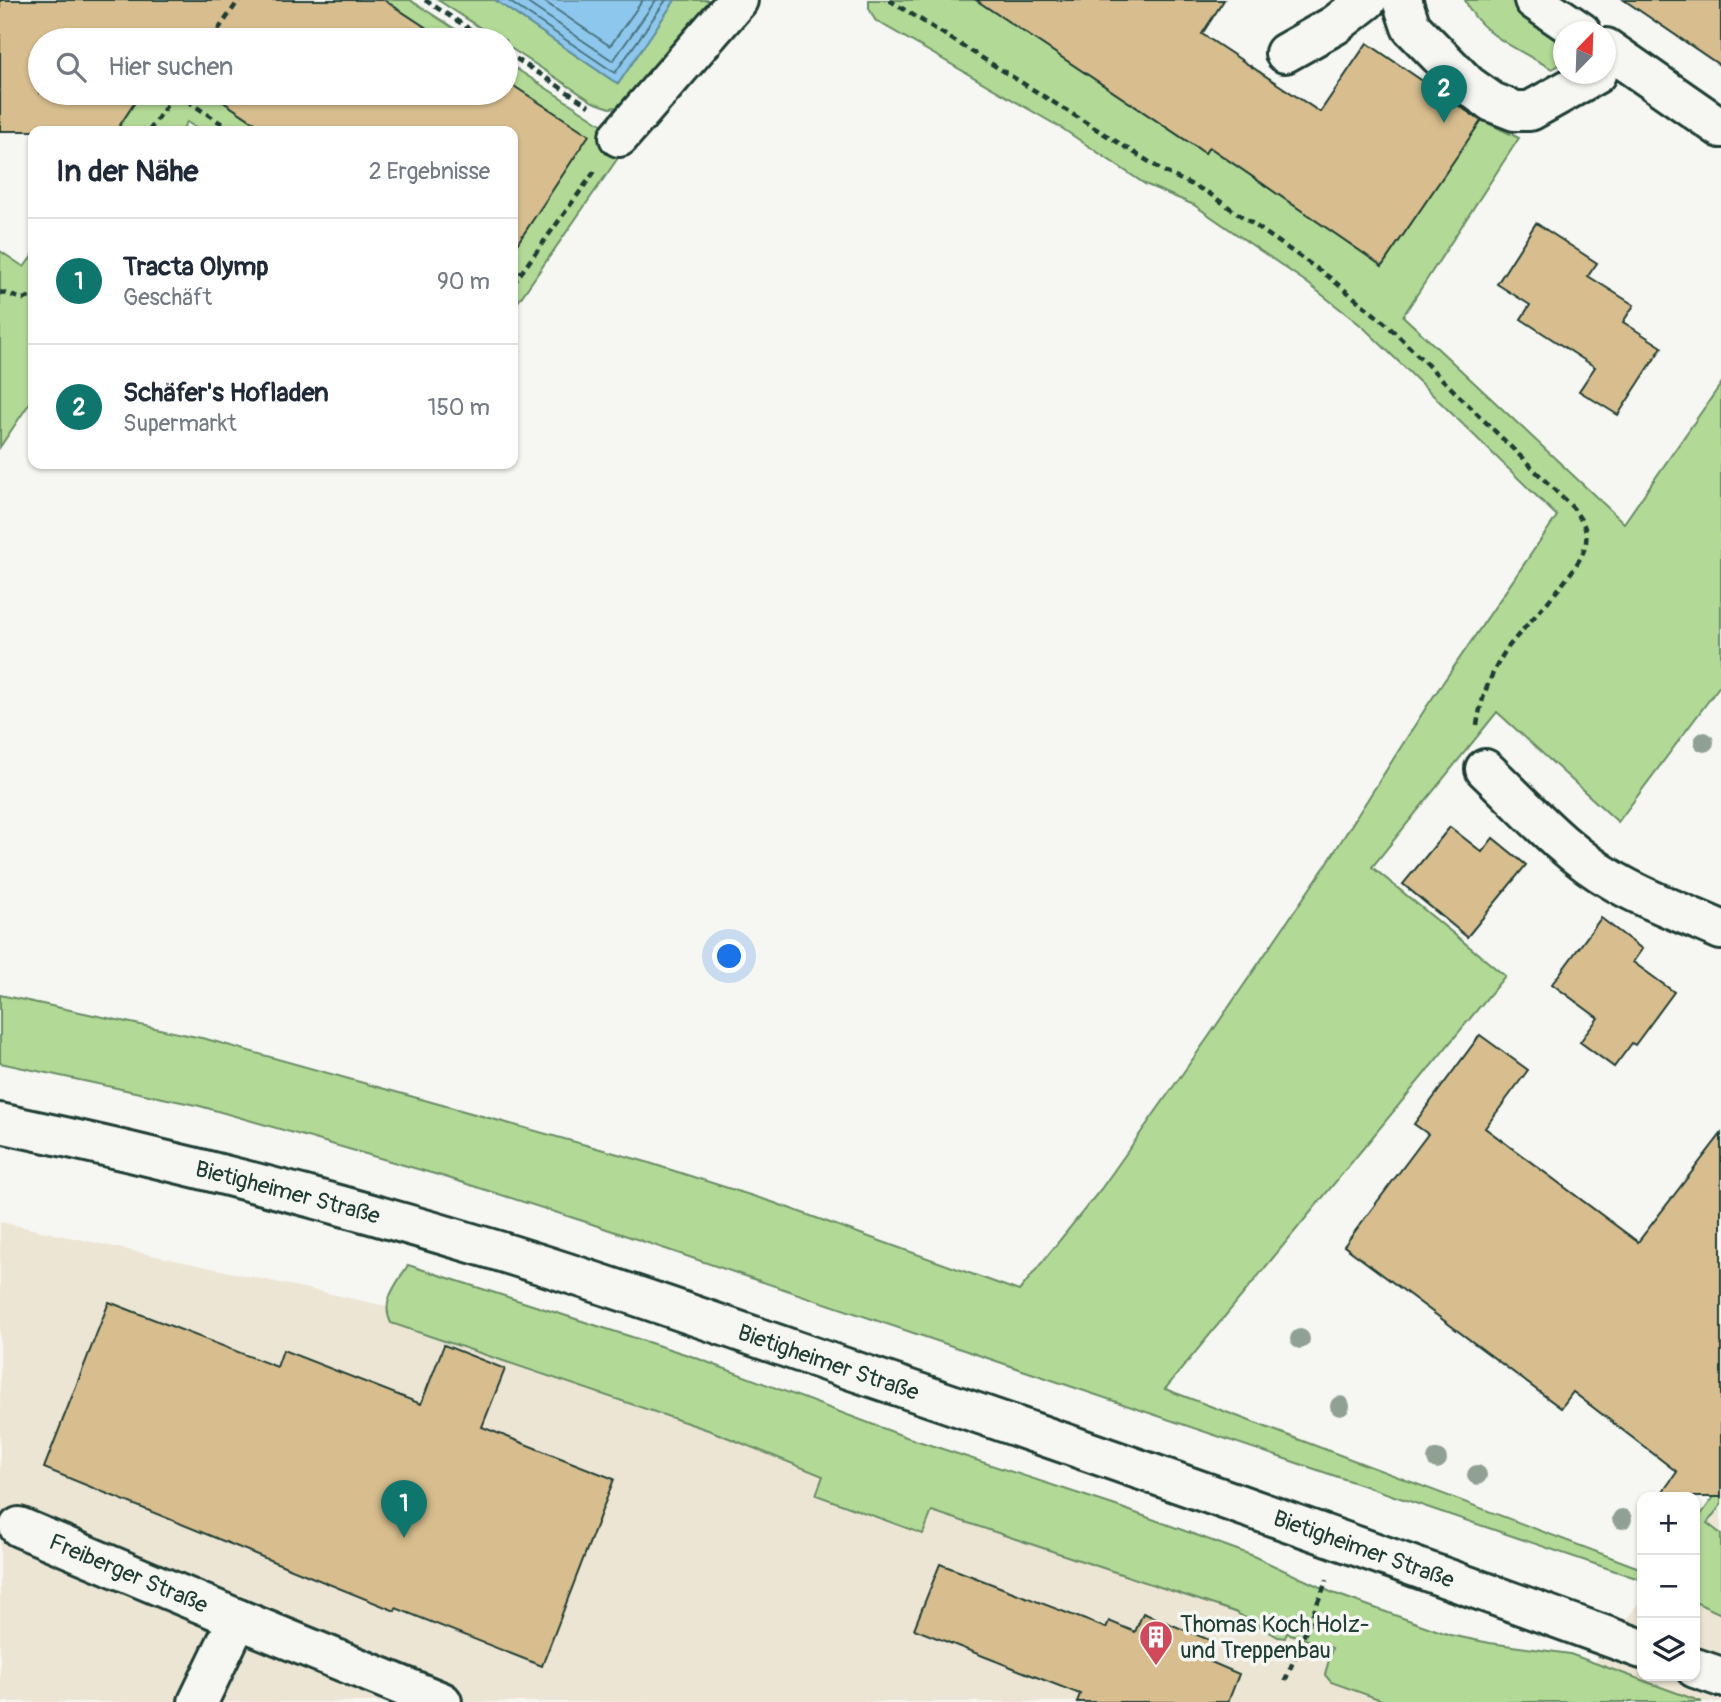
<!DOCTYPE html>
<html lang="de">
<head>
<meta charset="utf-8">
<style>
	body { margin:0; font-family:Pangolin,sans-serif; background:#f6f6f7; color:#1f2937 }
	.controls { position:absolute; right:21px; bottom:21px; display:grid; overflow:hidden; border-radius:14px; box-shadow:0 2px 5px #0004 }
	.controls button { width:63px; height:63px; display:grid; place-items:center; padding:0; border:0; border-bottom:2px solid #e0e1e3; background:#fff; color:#1f2937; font:35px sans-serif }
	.compass { position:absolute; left:1553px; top:21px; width:63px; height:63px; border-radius:50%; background:#fff; box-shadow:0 2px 5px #0004; rotate:23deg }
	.you { position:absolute; left:730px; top:957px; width:24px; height:24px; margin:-18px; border:5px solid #fff; border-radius:50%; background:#1a73e8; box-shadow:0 0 0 10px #1a73e833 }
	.badge { display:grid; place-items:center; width:46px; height:46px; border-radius:50%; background:#0f766e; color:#fff; font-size:23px; font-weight:700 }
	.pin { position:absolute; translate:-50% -58px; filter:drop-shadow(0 2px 4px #0008) }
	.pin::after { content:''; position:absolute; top:37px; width:24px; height:21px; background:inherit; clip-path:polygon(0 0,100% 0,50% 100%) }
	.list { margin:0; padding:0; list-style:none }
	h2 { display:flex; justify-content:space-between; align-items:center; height:91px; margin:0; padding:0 28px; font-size:30px }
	h2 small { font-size:23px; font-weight:400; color:#747a83 }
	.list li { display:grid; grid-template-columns:46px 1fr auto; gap:21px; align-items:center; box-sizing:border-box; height:126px; padding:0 28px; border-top:2px solid #e0e1e3 }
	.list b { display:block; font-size:26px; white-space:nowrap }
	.list p { margin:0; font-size:23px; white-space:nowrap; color:#747a83 }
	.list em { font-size:23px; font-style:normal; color:#747a83 }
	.icon { flex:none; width:38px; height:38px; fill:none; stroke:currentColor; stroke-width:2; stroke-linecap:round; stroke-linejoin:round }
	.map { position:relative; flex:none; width:1721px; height:1702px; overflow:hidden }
	.search { position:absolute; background:#fff; box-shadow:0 2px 5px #0004; left:28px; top:28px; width:490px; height:77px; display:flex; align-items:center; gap:18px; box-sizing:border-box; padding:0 24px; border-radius:38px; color:#747a83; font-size:26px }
	.panel { position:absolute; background:#fff; box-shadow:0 2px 5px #0004; left:28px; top:126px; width:490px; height:343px; border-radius:14px }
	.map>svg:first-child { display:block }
	.built { fill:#ede5d4 }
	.green { fill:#b2da96; stroke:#688c65; stroke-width:2 }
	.water { fill:#8ec7ed; stroke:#6290a3; stroke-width:2 }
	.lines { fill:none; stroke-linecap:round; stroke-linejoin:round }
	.shore { stroke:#4b747e; stroke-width:2 }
	.building { fill:#d8be8e; stroke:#1f3d34; stroke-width:2 }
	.minor-casing { stroke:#1f3d34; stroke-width:44 }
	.major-casing { stroke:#1f3d34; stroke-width:44 }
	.path { stroke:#1f3d34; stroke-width:4.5; stroke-dasharray:7 5; stroke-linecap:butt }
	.minor { stroke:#f6f6f2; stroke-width:38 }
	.major { stroke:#f6f6f2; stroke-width:38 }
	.tree { fill:#90a194 }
	.labels { text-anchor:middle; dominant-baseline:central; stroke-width:7; stroke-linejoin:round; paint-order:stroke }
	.street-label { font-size:23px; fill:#1f3d34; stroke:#f6f6f2 }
	.poi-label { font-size:23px; fill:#1f3d34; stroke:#f6f6f2; text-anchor:start }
</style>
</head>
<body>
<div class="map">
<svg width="1721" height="1702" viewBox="0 0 1721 1702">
	<rect width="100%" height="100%" fill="#f6f6f2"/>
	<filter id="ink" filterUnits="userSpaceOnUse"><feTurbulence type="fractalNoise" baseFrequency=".0143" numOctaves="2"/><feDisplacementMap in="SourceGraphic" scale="14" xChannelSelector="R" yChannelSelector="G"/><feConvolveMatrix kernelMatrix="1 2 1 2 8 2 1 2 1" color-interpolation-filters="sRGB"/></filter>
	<g filter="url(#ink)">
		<!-- built -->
		<path class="built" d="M 0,1222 L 386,1306 L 1539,1702 L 0,1702 Z
			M 1721,1491 L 1721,1702 L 1566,1702 L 1642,1598 L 1642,1676 L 1695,1676 L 1695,1527 Z"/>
		<!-- green -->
		<path class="green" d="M 384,0 L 410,0 L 472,40 L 445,40 Z
			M 438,0 L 495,0 L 618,84 L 675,0 L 720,0 L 622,106 L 610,108 L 593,102 L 506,45 L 506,40 L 499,40 Z
			M 869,0 L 976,0 L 1205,153 L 1260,72 L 1382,266 L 1481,120 L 1519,138 L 1403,316 L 1624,523 L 1721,384 L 1721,684 L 1618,822 L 1497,712 L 1372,867 L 1505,976 L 1165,1389 L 1642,1569 L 1642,1580 L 583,1221 L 445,1177 L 200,1106 L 0,1063 L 0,995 L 206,1039 L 643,1161 L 772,1202 L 1019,1291 L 1101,1189 L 1207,1039 L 1326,865 L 1427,706 L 1557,516 L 1363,327 L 1306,282 L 1194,205 L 1145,184 L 1063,129 L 875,20 L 869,8 Z
			M 1465,0 L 1510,0 L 1563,35 L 1563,63 L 1552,69 C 1522,51 1478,34 1465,0 Z
			M 506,62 L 609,129 L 627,145 L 513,309 L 513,250 L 588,135 L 506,81 Z
			M 141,93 L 213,93 L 213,95 L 267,131 L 201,131 L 187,122 L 181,131 L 116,131 Z
			M 0,251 L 24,267 L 33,255 L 33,398 L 0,447 Z
			M 408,1265 L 691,1356 L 906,1437 L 1119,1507 L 1251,1555 L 1333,1593 L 1450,1635 L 1490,1643 L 1570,1654 L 1702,1702 L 1387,1702 L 1331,1682 L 1325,1675 L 1332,1648 L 1287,1633 L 1285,1638 L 1278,1637 L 1235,1612 L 932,1511 L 923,1534 L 816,1495 L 823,1476 L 714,1432 L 391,1323 C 380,1301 397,1284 408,1265 Z
			M 1721,1487 L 1721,1505 L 1707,1523 L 1721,1534 L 1721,1614 L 1695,1602 L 1695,1523 Z"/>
		<!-- water -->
		<path class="water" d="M 495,0 L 675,0 L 618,84 Z"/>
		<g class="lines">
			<!-- shore -->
			<path class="shore" d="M 507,0 L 615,73 L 666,0
				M 523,0 L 613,61 L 656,0
				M 542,0 L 610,46 L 643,0"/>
		</g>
		<!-- building -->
		<path class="building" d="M 0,0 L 384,0 L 445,40 L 40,40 L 40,93 L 141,93 L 116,131 L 0,131 Z
			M 976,0 L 1224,0 L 1202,34 L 1320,112 L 1367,43 L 1481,121 L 1382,266 L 1209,147 L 1205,153 Z
			M 1624,0 L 1721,0 L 1721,66 Z
			M 506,81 L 589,135 L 513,250 L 513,131 L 267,131 L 210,93 L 506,93 Z
			M 1536,223 L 1597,263 L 1588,276 L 1634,305 L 1623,322 L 1662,347 L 1618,415 L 1579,391 L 1595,367 L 1521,319 L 1530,305 L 1497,284 Z
			M 1450,827 L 1482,852 L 1493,838 L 1526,865 L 1467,937 L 1403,884 Z
			M 1601,918 L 1642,949 L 1633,962 L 1674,992 L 1635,1045 L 1632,1043 L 1614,1067 L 1580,1042 L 1598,1018 L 1552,984 Z
			M 1480,1035 L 1528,1070 L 1485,1128 L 1638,1242 L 1721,1134 L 1721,1497 L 1659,1497 L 1677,1472 L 1573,1392 L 1561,1408 L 1344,1246 L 1428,1134 L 1414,1124 Z
			M 109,1302 L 277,1367 L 283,1350 L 421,1404 L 444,1345 L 505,1369 L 482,1427 L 614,1479 L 542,1666 L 396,1608 L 395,1611 L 44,1468 Z
			M 940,1564 L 1106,1628 L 1109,1621 L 1135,1632 L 1143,1613 L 1212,1641 L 1204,1659 L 1239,1674 L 1228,1702 L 1077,1702 L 1080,1694 L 914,1629 Z"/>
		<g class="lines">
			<!-- minor casing -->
			<g class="minor-casing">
				<g id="minor">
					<path d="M 1402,0 L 1411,27 L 1468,85 L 1492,102 L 1515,111 L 1530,111 L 1596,74"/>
					<path d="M 1534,0 L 1581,32"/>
					<path d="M 1606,48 L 1721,128"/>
					<path d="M 1285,53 L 1335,25 L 1367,0"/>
					<path d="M 619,137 L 738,0"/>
					<path d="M 1485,769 C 1526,808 1565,853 1614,881 C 1647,901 1686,914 1721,930"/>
					<path id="s1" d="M 19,1527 L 238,1619"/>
					<path d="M 198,1702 L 238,1619 L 442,1702"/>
				</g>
			</g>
			<!-- major casing -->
			<g class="major-casing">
				<g id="major">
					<path id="s2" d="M 0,1123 C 167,1158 332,1201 495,1250 C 617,1287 737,1331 857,1372 C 1120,1461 1381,1554 1642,1649"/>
					<path d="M 1695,1668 L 1721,1677"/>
				</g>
			</g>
			<!-- path -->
			<path class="path" d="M 425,0 L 487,40
				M 889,0 L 1167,173 L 1207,192 L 1329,277 L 1385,323 L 1573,508 C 1581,520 1588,527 1586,542 C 1583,570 1524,625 1506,650 C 1491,673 1481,698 1477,725
				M 211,40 L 239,0
				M 506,52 L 589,106
				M 149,131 L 175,93 L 233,131
				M 513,284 L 595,171
				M 0,292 L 23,299 L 33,296
				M 1285,1681 L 1327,1580"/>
			<!-- minor -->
			<use href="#minor" class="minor"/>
			<!-- major -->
			<use href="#major" class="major"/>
		</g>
		<!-- trees -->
		<g class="tree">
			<circle cx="1704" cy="742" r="10"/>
			<circle cx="1300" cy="1339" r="10"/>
			<circle cx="1340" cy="1406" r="10"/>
			<circle cx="1437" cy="1459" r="10"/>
			<circle cx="1477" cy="1475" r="10"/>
			<circle cx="1622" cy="1519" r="10"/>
		</g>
	</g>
	<!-- icons -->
	<defs>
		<g id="building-pin" transform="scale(1.75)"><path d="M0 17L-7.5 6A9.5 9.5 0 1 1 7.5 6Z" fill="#d1495b" stroke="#f6f6f2"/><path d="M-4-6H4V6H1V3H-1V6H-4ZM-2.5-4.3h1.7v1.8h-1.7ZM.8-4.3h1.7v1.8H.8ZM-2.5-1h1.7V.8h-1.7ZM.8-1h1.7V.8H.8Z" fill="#fff"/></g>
	</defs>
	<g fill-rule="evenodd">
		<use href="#building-pin" x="1156" y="1637"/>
	</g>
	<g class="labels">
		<!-- street labels -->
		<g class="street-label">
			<text stroke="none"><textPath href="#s2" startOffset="296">Bietigheimer Straße</textPath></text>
			<text stroke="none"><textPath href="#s2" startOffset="863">Bietigheimer Straße</textPath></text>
			<text stroke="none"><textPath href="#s2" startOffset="1430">Bietigheimer Straße</textPath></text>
			<text stroke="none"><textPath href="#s1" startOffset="119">Freiberger Straße</textPath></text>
		</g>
		<!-- poi labels -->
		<g class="poi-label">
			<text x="1180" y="1624">Thomas Koch Holz-<tspan x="1180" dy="26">und Treppenbau</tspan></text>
		</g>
	</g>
</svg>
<div class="controls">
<button>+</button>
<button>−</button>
<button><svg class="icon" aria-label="layers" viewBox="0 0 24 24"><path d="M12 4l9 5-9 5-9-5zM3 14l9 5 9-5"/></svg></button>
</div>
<svg class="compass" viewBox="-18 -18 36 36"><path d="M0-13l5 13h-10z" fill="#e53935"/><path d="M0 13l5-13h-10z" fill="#747a83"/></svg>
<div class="you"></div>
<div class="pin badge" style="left:404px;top:1538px">1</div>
<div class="pin badge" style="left:1444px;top:123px">2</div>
<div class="search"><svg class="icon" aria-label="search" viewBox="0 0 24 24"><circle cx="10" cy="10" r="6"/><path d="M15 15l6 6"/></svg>Hier suchen</div>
<section class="panel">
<h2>In der Nähe<small>2 Ergebnisse</small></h2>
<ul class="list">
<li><span class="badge">1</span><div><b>Tracta Olymp</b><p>Geschäft</p></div><em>90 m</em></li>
<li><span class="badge">2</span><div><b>Schäfer's Hofladen</b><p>Supermarkt</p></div><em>150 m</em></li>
</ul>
</section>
</div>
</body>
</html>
